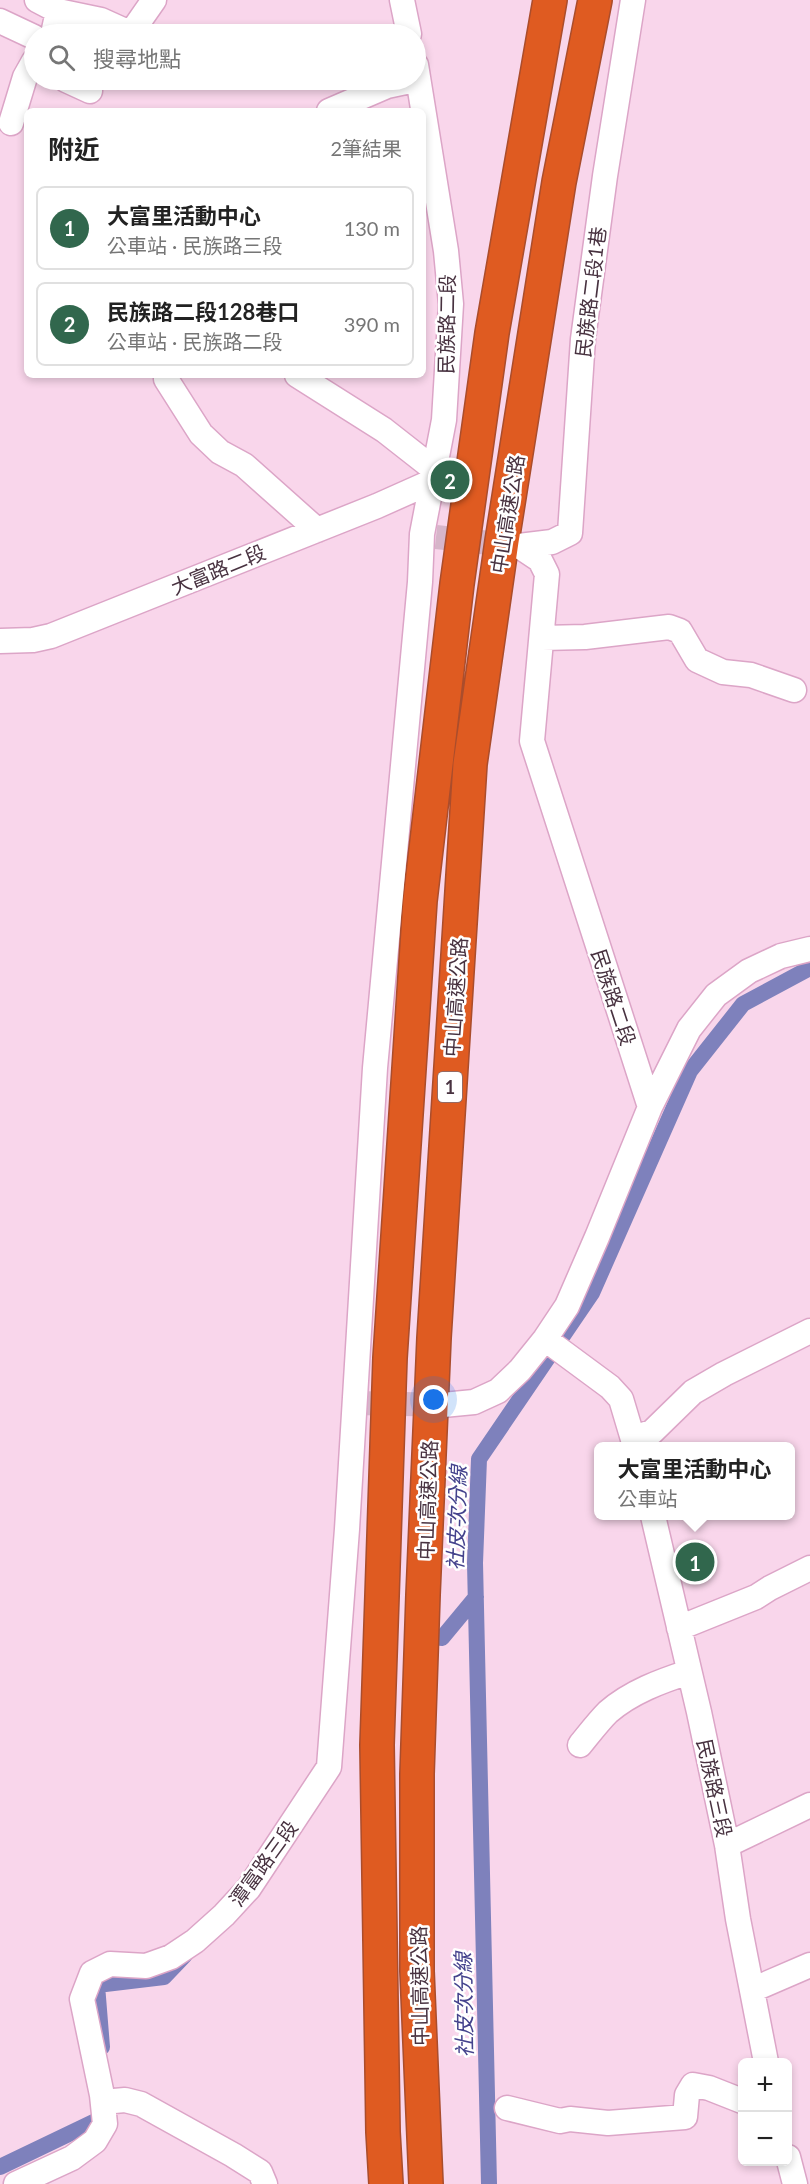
<!DOCTYPE html>
<html lang="zh-TW">
<head>
<meta charset="utf-8">
<style>
	body { margin:0; font-family:Lato,"Noto Sans TC",sans-serif; background:#f6f6f6; color:#222 }
	.controls { position:absolute; right:18px; bottom:18px; display:grid; overflow:hidden; border-radius:9px; box-shadow:0 3px 9px #0003 }
	.controls button { width:54px; height:54px; display:grid; place-items:center; padding:0; border:0; border-bottom:2px solid #e0e0e0; background:#fff; color:#222; font:30px sans-serif }
	.you { position:absolute; left:434px; top:1400px; width:21px; height:21px; margin:-15px; border:4px solid #fff; border-radius:50%; background:#1a73e8; box-shadow:0 0 0 9px #1a73e833 }
	.badge { display:grid; place-items:center; width:39px; height:39px; border-radius:50%; background:#31674d; color:#fff; font-size:20px; font-weight:700 }
	.pin { position:absolute; translate:-50% -50%; border:3px solid #fff; box-shadow:0 2px 6px #0006 }
	.popup { position:absolute; left:594px; top:1442px; width:201px; height:78px; box-sizing:border-box; display:grid; place-content:center; border-radius:9px; background:#fff; filter:drop-shadow(0 2px 4px #0005); font-size:20px; white-space:nowrap; color:#767676 }
	.popup b { font-size:22px; color:#222 }
	.popup::after { content:''; position:absolute; left:50%; top:100%; margin-left:-12px; border:12px solid transparent; border-top-color:#fff }
	.list { margin:0; padding:0; list-style:none }
	h2 { display:flex; justify-content:space-between; align-items:center; height:78px; margin:0; padding:0 24px; font-size:26px }
	h2 small { font-size:20px; font-weight:400; color:#767676 }
	.list li { display:grid; grid-template-columns:39px 1fr auto; gap:18px; align-items:center; box-sizing:border-box; height:84px; margin:0 12px 12px; padding:0 12px; border:2px solid #e0e0e0; border-radius:9px }
	.list b { display:block; font-size:22px; white-space:nowrap }
	.list p { margin:0; font-size:20px; white-space:nowrap; color:#767676 }
	.list em { font-size:20px; font-style:normal; color:#767676 }
	.icon { flex:none; width:33px; height:33px; fill:none; stroke:currentColor; stroke-width:2; stroke-linecap:round; stroke-linejoin:round }
	.map { position:relative; flex:none; width:810px; height:2184px; overflow:hidden }
	.search { position:absolute; background:#fff; box-shadow:0 3px 9px #0003; left:24px; top:24px; width:402px; height:66px; display:flex; align-items:center; gap:15px; box-sizing:border-box; padding:0 21px; border-radius:33px; color:#767676; font-size:22px }
	.panel { position:absolute; background:#fff; box-shadow:0 3px 9px #0003; left:24px; top:108px; width:402px; height:270px; border-radius:9px }
	.map>svg:first-child { display:block }
	.lines { fill:none; stroke-linecap:round; stroke-linejoin:round }
	.canal { stroke:#7e81bc; stroke-width:16 }
	.minor-tunnel { stroke:#d6b5c9; stroke-width:24; stroke-dasharray:24 12; stroke-linecap:butt }
	.minor-casing { stroke:#dca5c7; stroke-width:27 }
	.highway-casing { stroke:#aa4d2c; stroke-width:36 }
	.minor { stroke:#fff; stroke-width:24 }
	.highway { stroke:#df5b21; stroke-width:33 }
	.labels { text-anchor:middle; dominant-baseline:central; stroke-width:5; stroke-linejoin:round; paint-order:stroke }
	.shield { fill:#fff; stroke:#7f7079; stroke-width:1.5 }
	.shield-label { font-size:18px; font-weight:bold; fill:#483240 }
	.street-label { font-size:20px; fill:#483240; stroke:#fff }
	.water-label { font-size:21px; font-style:italic; fill:#45438d; stroke:#fff }
</style>
</head>
<body>
<div class="map">
<svg width="810" height="2184" viewBox="0 0 810 2184">
	<rect width="100%" height="100%" fill="#f9d6eb"/>
	<g class="lines">
		<!-- canal -->
		<path class="canal" d="M 442,1638 L 476,1597
			M 102,2047 L 97,1985 L 164,1977 L 185,1955
			M 0,2167 L 102,2118 L 102,2106
			M 489,2184 L 475,1563 L 479,1459 L 592,1293 L 690,1071 L 743,1004 L 810,968"/>
		<!-- minor-tunnel -->
		<path class="minor-tunnel" d="M 436,537 L 516,546
			M 355,1403 L 443,1405"/>
		<!-- minor casing -->
		<g class="minor-casing">
			<path id="minor" d="M 37,0 L 58,11 L 101,20 L 132,34
				M 402,0 L 409,34
				M 0,21 L 34,37
				M 131,33 L 154,0
				M 53,34 L 58,11
				M 66,80 L 90,91
				M 329,111 L 387,86 L 415,80
				M 11,123 L 25,77 L 34,61
				M 297,375 L 384,430 L 435,470
				M 166,379 L 201,434 L 220,452 L 244,465 L 317,530
				M 519,546 L 552,542 L 570,533 L 583,339 L 605,176 L 633,0
				M 542,638 L 585,637 L 669,627 L 680,631 L 697,660 L 723,672 L 751,675 L 794,690
				M 0,641 L 33,640 L 51,636 L 377,506 L 433,481
				M 650,1107 L 689,1029 L 716,995 L 749,971 L 781,956 L 810,949
				M 545,1339 L 610,1387 L 621,1399 L 635,1446
				M 443,1405 L 474,1402 L 498,1391 L 520,1370 L 545,1339 L 567,1306 L 597,1237 L 650,1107 L 532,741 L 547,574 L 540,560 L 519,546
				M 633,1438 L 652,1432 L 693,1392 L 724,1374 L 810,1331
				M 653,1516 L 699,1712 L 727,1845 L 738,1919 L 766,2062
				M 679,1628 L 756,1597 L 770,1588 L 810,1568
				M 580,1745 C 589,1734 598,1722 608,1712 C 631,1692 661,1681 689,1672
				M 727,1845 L 810,1805
				M 752,1990 L 810,1965
				M 103,2102 L 125,2100 L 141,2104 L 233,2155 L 260,2172 L 265,2184
				M 507,2108 L 560,2121 L 570,2119 L 608,2123 L 685,2117 L 687,2095 L 693,2085 L 709,2088 L 742,2101
				M 788,2157 L 795,2184
				M 16,2184 L 72,2158 L 95,2141 L 105,2124 L 102,2095 L 82,1999 L 92,1973 L 110,1964 L 146,1966 L 171,1957 L 195,1941 L 224,1915 L 249,1888 L 329,1767 L 347,1529 L 375,1068 L 420,582 L 422,534 L 444,420 L 451,304 L 446,251 L 416,65"/>
		</g>
		<!-- highway casing -->
		<g class="highway-casing">
			<path id="highway" d="M 386,2184 L 383,2132 L 377,1745 L 390,1358 L 420,901 L 457,584 L 492,333 L 550,0
				M 426,2184 L 417,1971 L 417,1774 L 423,1595 L 434,1338 L 470,764 L 502,541 L 559,182 L 595,0"/>
		</g>
		<!-- minor -->
		<use href="#minor" class="minor"/>
		<!-- highway -->
		<use href="#highway" class="highway"/>
	</g>
	<g class="labels">
		<!-- shield labels -->
		<rect class="shield" x="438" y="1072" width="24" height="30" rx="4.5"/>
		<g class="shield-label">
			<text x="450" y="1087">1</text>
		</g>
		<!-- street labels -->
		<g class="street-label">
			<text transform="translate(590 292) rotate(-83)">民族路二段1巷</text>
			<text transform="translate(446 324) rotate(-89)">民族路二段</text>
			<text transform="translate(507 514) rotate(-81)">中山高速公路</text>
			<text transform="translate(218 569) rotate(-22)">大富路二段</text>
			<text transform="translate(455 997) rotate(-86)">中山高速公路</text>
			<text transform="translate(614 997) rotate(72)">民族路二段</text>
			<text transform="translate(427 1500) rotate(-88)">中山高速公路</text>
			<text transform="translate(715 1788) rotate(78)">民族路三段</text>
			<text transform="translate(263 1863) rotate(-54)">潭富路三段</text>
			<text transform="translate(419 1986) rotate(-91)">中山高速公路</text>
		</g>
		<!-- water labels -->
		<g class="water-label">
			<text transform="translate(456 1518) rotate(-88)">社皮次分線</text>
			<text transform="translate(463 2005) rotate(-91)">社皮次分線</text>
		</g>
	</g>
</svg>
<div class="controls">
<button>+</button>
<button>−</button>
</div>
<div class="you"></div>
<div class="pin badge" style="left:695px;top:1562px">1</div>
<div class="popup"><b>大富里活動中心</b>公車站</div>
<div class="pin badge" style="left:450px;top:480px">2</div>
<div class="search"><svg class="icon" aria-label="search" viewBox="0 0 24 24"><circle cx="10" cy="10" r="6"/><path d="M15 15l6 6"/></svg>搜尋地點</div>
<section class="panel">
<h2>附近<small>2筆結果</small></h2>
<ul class="list">
<li><span class="badge">1</span><div><b>大富里活動中心</b><p>公車站 · 民族路三段</p></div><em>130 m</em></li>
<li><span class="badge">2</span><div><b>民族路二段128巷口</b><p>公車站 · 民族路二段</p></div><em>390 m</em></li>
</ul>
</section>
</div>
</body>
</html>
